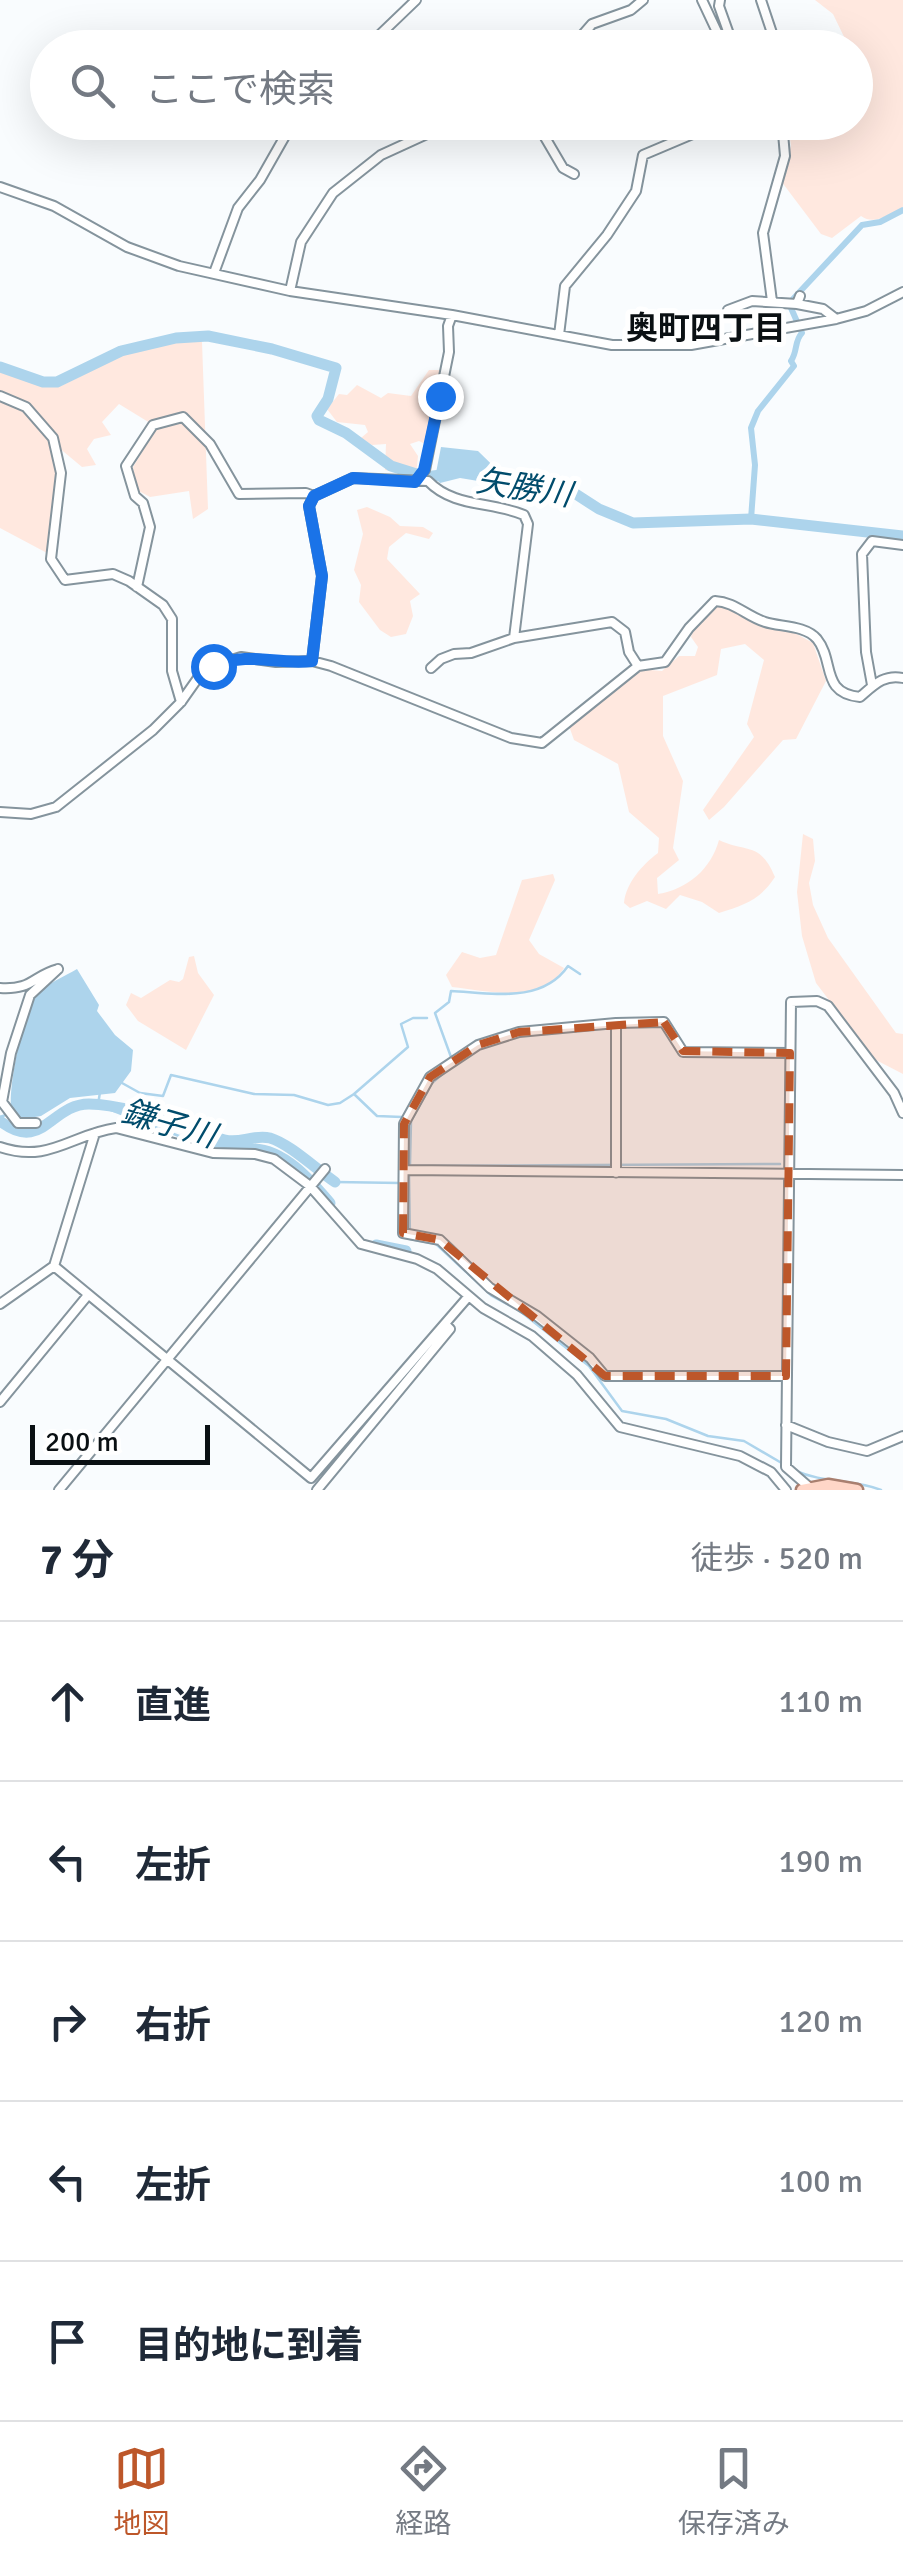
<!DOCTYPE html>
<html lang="ja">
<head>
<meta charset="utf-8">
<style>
	body { margin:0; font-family:Signika,"Noto Sans JP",sans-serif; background:#f6f6f7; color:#1f2937 }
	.scale { position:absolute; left:30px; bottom:25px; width:180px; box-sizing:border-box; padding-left:10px; border:5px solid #0a1013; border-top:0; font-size:28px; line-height:35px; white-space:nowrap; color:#0a1013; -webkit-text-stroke:8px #fff; paint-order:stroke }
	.stop { position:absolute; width:30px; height:30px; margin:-22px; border:8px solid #1a73e8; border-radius:50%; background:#fff }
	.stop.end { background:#1a73e8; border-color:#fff; box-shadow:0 2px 10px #0008 }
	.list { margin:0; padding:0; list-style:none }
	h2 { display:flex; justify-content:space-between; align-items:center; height:130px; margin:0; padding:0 40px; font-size:42px }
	h2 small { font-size:32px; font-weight:400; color:#747a83 }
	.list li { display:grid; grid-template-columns:65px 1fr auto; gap:30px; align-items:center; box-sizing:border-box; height:160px; padding:0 40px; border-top:2px solid #e0e1e3 }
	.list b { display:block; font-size:38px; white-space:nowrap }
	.list em { font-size:32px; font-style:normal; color:#747a83 }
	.icon { flex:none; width:55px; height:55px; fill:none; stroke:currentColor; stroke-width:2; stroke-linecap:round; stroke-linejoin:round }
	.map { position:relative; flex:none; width:903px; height:1490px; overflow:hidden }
	.search { position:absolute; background:#fff; box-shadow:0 10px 40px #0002; left:30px; right:30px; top:30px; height:110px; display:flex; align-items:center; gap:25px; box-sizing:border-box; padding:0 35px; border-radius:55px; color:#747a83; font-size:38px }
	.sheet { height:930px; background:#fff }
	nav { display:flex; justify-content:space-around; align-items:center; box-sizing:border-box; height:140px; border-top:2px solid #e0e1e3; background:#fff; font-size:28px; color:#747a83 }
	nav a { display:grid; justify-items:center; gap:5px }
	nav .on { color:#bd572a }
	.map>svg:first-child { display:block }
	.green { fill:#ffe8df }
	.water { fill:#add4ec }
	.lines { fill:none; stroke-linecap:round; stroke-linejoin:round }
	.stream { stroke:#add4ec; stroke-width:2.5 }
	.canal { stroke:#add4ec; stroke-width:6 }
	.river { stroke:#add4ec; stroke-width:11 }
	.minor-casing { stroke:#85949d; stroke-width:12 }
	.major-casing { stroke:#a97f6f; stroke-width:15 }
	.minor { stroke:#fff; stroke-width:8 }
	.major { stroke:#ffd6c7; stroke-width:10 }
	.route { stroke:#1a73e8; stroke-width:12 }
	.marked { fill:#bd572a; fill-opacity:0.2; stroke:#bd572a; stroke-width:8; stroke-dasharray:20 12; stroke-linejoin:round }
	.labels { text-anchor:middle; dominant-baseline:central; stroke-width:10; stroke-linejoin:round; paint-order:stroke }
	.neighbourhood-label { font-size:32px; font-weight:bold; fill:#0a1013; stroke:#fff }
	.water-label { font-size:32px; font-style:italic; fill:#014c6c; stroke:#fff }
</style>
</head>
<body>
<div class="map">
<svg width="903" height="1490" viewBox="0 0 903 1490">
	<rect width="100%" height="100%" fill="#f9fcfe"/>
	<!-- green -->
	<path class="green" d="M 815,0 L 903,0 L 903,207 C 889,214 875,226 861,216 L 832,238 L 821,234 L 781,181 L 791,146 L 788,123 L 856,122 L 856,48 L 844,47 L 847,43 L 833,14 Z
		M 182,341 L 202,342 L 208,509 L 193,519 L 189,491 L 150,497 L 137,490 L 133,467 L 155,431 L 150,423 L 119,404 L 102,422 L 111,435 L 94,439 L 87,449 L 96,465 L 82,467 L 58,447 L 47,553 L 0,528 L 0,368 L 61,386 L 124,354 Z
		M 429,370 L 440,370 L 441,374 L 427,445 L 419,441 L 410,444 L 418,456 L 416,476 L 385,470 L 386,444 L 372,445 L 361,438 L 368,432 L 365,425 L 337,422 L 327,409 L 339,394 L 347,395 L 357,385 L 381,398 L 388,393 L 411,396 Z
		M 367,507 L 390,517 L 400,526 L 423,527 L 433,533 L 429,539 L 406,533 L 389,547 L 387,559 L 420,594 L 410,601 L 413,616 L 406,634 L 391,637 L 380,630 L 359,602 L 361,585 L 354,570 L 363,534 L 357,510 Z
		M 720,605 L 760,625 L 795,633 L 813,643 L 826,681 L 796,739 L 783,740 L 724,807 L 709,820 L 703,810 L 754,737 L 747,724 L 764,660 L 745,644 L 721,649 L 717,675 L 663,696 L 663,736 L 683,781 L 673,848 L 679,860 L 657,878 L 658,894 C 688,889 711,869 719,840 C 746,853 760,841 775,877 C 760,900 744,905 719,913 L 702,902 L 680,895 L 666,909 L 647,901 L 630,908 L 624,903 C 626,883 642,865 658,853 L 659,838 L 629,812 L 618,764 L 574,740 L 569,726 L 638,669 L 662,671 L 679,656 L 695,656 L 698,647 L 691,637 C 695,623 706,609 720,605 Z
		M 803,834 L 813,839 L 815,861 L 809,883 L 813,905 L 828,938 L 896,1033 L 903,1034 L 903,1074 L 874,1059 L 816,983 L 802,936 L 797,892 Z
		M 553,874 L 555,880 L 529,940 L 539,954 L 564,968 C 540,1005 490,991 452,987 L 446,975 L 462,952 L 480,958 L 496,955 L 522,880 Z
		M 194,956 L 198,973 L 214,995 L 186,1050 L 138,1021 L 126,1005 L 131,993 L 141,998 L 170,980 L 179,982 L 183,979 L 189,957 Z"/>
	<!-- water -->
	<path class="water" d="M 441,447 L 478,451 L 515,487 L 460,478 L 440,483 L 435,478 Z
		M 77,969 L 99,1005 L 97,1011 L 115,1035 L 133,1050 L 131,1071 L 115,1093 L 70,1098 L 41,1116 L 22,1119 L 16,1113 L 12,1114 C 6,1095 23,1011 36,995 C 46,984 65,976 77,969 Z"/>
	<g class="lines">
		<!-- stream -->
		<path class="stream" d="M 451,1057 L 435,1013 L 449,1002 L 451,991 C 491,993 542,1004 568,966 L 580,974
			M 122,1083 L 140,1093 L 163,1096 L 171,1075 L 254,1094 L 294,1095 L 328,1105 L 340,1103 L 354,1094 L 377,1116 L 402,1117
			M 100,1092 L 98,1105 L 192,1141
			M 354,1094 L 408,1047 L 401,1024 L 413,1018 L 427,1018
			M 0,1117 L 8,1114
			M 410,1164 L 411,1121 L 432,1083 L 454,1064
			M 409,1166 L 780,1164
			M 409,1175 L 410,1239 L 436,1244 L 492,1296 L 520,1311 L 589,1366 L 622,1411 L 666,1419 L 708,1436 L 744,1441 L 785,1465
			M 335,1182 L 400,1183 L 400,1177
			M 796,1471 C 823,1483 853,1479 881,1490"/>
		<!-- canal -->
		<path class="canal" d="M 751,519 L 755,465 L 751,428 L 758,411 L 794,366 L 791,361 C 798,351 794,341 802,333 L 791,308 L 793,299 L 862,225 L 880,222 L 903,210"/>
		<!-- river -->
		<path class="river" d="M 0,367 L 43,382 L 57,382 L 121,351 L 176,338 L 208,336 L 272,349 L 336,368 L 328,399 L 317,416 L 319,420 L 346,433 L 391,466 L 426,477 L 448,474
			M 501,480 L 568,489 L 599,509 L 633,523 L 751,519 L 903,536
			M 0,1121 C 42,1154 51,1104 89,1104 C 136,1105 180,1130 225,1140 C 240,1144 254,1134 270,1138 C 290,1144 317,1170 335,1182
			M 192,1141 C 214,1151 231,1149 254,1149 C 285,1150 311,1181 330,1203
			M 376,1245 L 406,1251"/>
		<!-- minor casing -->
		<g class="minor-casing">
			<path id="minor" d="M 702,0 L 718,34 L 714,39
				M 720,0 L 719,6 L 734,48
				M 761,0 L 777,48
				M 366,48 L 416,0
				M 571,48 L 592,24 L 631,10 L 643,0
				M 536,122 L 563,168 L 574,174
				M 0,187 L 54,206 L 127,247 L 179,266 L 290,291 L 452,315 L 612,345 L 691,345 L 836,319 L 866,311 L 903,292
				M 214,273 L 238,208 L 260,180 L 293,122
				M 290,291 L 301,242 L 333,193 L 381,155 L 453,122
				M 800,296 L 797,304 L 823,309 L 836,319
				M 772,301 L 763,233 L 785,156 L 782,122
				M 728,310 L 752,301 L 797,304
				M 559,335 L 565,286 L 607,235 L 636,191 L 643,155 L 721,122
				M 0,396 L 26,407 L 53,438 L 61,473 L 51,559 L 65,580 L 113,574 L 129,581 L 163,605 L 172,619 L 172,671 L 181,702
				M 415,482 L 425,470 L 449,352 L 448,326 L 452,315
				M 137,587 L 150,527 L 143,503 L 135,496 L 126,466 L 153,425 L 183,417 L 210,444 L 239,494 L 306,493 L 314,496 L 353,478 L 428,481 C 454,508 491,501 524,515 L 528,524 L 514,638
				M 312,661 L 322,576 L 309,506 L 314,496
				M 431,668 L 441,659 L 454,654 L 471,653 L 514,638 L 612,622 L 625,632 L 629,652 L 638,666
				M 872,685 L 866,652 L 862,554 L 872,541 L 903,545
				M 0,812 L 31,814 L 56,807 L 153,730 L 181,702 L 200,675 L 213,666 L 241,657 L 276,662 L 312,661 L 331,666 L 511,738 L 542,743 L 638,666 L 665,662 L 689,628 L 715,601 C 735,602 746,616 765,622 C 780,627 805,625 817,639 C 835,661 820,693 860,697 C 874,685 884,674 903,678
				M 0,988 C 33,990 32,976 58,969
				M 36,1123 L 18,1123 L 2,1102 L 11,1053 L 30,995 L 58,969
				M 0,1147 C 49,1164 72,1134 116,1128 L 213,1153 L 255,1154 L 274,1159 L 310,1186 L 361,1244 L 417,1259 L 437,1269 L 483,1308 L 532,1336 L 577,1375 L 620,1427 L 740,1456 L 771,1472 L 786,1490
				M 406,1170 L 903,1175
				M 616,1173 L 616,1023
				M 54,1266 L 311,1478 L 468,1297
				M 0,1304 L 54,1266 L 95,1133
				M 786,1376 L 605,1376 L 590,1358 L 537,1316 L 490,1288 L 440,1240 L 403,1233 L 404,1124 L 430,1077 L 478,1045 L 519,1032 L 616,1023 L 664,1022 L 683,1052 L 790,1053
				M 0,1402 L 88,1295
				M 786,1425 L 828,1442 L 867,1451 L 903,1436
				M 809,1487 L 786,1467 L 791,1002 L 817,1001 L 828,1006 L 894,1093 L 903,1113
				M 59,1490 L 325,1169
				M 317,1490 L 450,1329 L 446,1325"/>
		</g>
		<!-- major casing -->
		<g class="major-casing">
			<path id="major" d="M 802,1490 L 828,1485 L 857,1490"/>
		</g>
		<!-- minor -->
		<use href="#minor" class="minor"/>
		<!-- major -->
		<use href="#major" class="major"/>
	</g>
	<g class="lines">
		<!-- route -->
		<path class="route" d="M 213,666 C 252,651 274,665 312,661 L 322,576 L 309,506 L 314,496 L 353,478 L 415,482 L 424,470 L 440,396"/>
	</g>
	<!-- marked area -->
	<path class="marked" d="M 664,1022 L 683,1051 L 790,1053 L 786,1376 L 605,1376 L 440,1240 L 403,1233 L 404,1124 L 430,1077 L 478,1045 L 519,1032 Z"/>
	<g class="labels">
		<!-- neighbourhood labels -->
		<g class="neighbourhood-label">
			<text x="706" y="328">奥町四丁目</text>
		</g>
		<!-- water labels -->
		<g class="water-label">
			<text transform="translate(524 488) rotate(9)">矢勝川</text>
			<text transform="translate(169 1124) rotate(16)">鎌子川</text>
		</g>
	</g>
</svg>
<div class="scale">200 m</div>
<div class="stop" style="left:213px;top:666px"></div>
<div class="stop end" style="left:440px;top:396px"></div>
<div class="search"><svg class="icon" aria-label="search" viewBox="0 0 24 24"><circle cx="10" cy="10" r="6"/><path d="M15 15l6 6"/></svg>ここで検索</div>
</div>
<section class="sheet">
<h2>7 分<small>徒歩 · 520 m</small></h2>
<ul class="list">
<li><svg class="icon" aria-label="ahead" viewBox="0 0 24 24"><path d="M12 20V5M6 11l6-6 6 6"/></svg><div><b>直進</b></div><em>110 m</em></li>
<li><svg class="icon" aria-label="left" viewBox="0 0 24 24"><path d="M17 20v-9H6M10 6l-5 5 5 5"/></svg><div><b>左折</b></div><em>190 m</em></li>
<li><svg class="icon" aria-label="right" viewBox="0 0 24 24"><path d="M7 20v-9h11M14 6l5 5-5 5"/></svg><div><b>右折</b></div><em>120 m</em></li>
<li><svg class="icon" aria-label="left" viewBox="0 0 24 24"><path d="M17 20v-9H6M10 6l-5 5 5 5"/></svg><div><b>左折</b></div><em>100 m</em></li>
<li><svg class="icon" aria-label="arrive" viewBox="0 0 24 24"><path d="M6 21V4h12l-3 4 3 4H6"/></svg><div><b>目的地に到着</b></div></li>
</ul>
</section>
<nav>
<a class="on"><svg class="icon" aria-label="map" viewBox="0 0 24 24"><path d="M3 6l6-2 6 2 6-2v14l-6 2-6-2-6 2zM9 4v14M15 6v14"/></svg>地図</a>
<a><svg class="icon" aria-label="directions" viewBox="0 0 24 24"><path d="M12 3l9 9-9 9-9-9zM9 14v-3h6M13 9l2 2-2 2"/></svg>経路</a>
<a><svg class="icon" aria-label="saved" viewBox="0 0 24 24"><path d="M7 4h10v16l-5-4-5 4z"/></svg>保存済み</a>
</nav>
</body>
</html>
